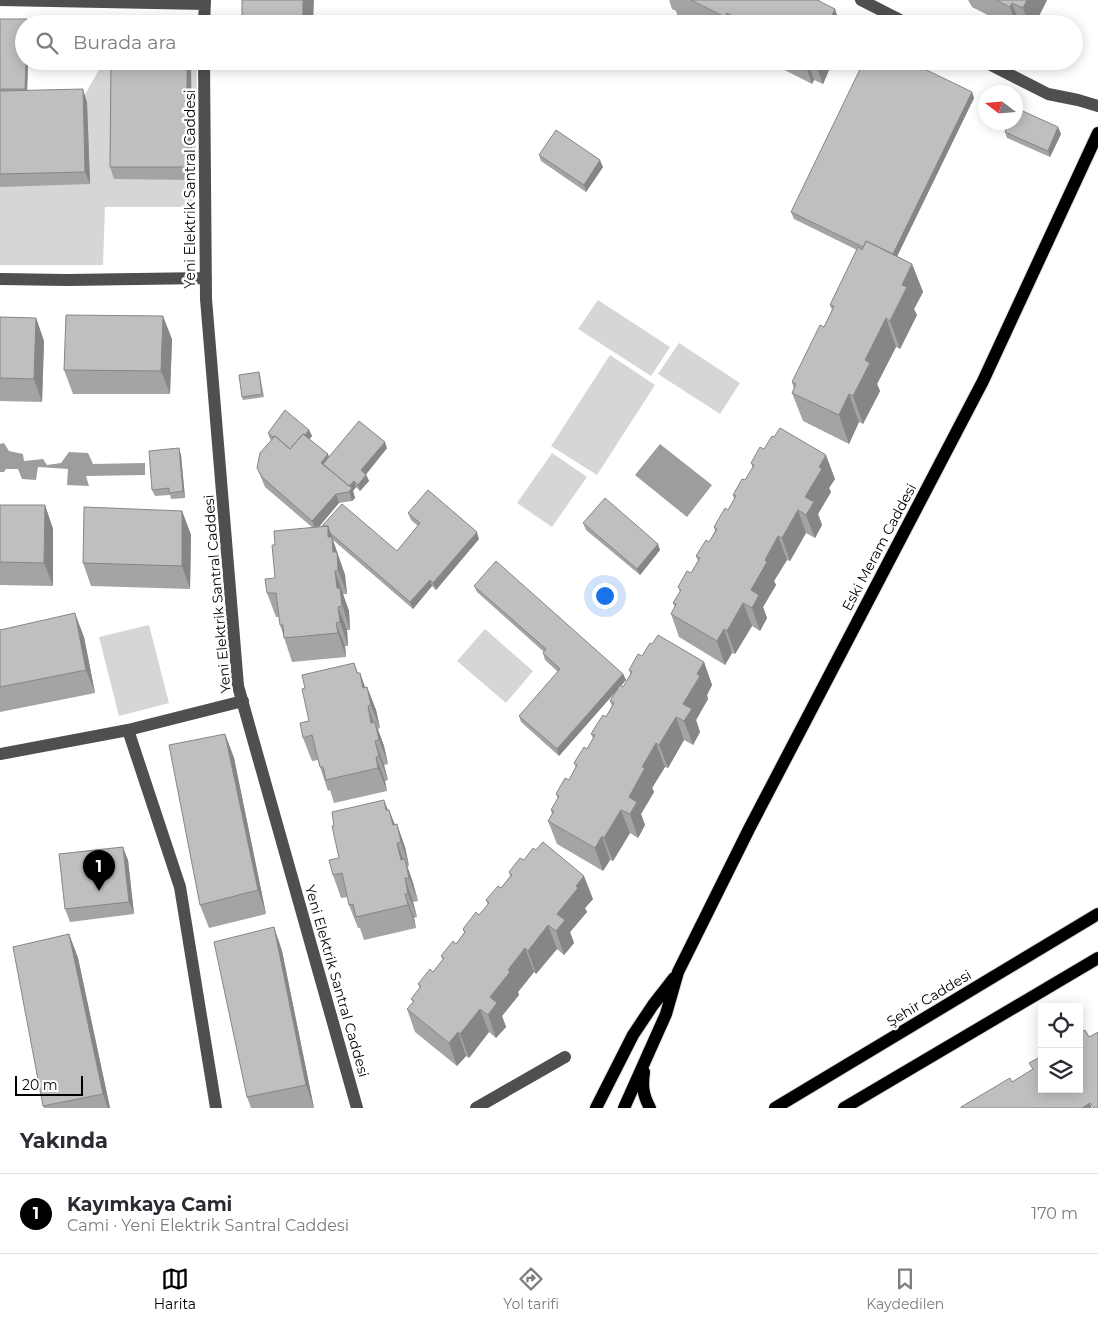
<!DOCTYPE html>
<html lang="tr">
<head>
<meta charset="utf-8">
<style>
	body { margin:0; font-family:Montserrat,sans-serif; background:#f7f7f7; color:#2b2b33 }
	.controls { position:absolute; right:15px; bottom:15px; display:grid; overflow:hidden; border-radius:0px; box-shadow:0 2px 12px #0003 }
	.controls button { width:45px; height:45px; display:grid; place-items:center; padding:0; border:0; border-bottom:1px solid #e1e1e2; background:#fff; color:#2b2b33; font:25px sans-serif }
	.compass { position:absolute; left:978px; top:85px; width:45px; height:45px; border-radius:50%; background:#fff; box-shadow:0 2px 12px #0003; rotate:286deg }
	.scale { position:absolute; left:15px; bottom:12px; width:68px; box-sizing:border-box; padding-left:5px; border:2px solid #000; border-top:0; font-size:14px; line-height:18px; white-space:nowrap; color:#000; -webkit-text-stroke:4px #fff; paint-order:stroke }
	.you { position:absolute; left:604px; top:595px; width:18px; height:18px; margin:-12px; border:4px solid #fff; border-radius:50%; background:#1a73e8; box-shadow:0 0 0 8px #1a73e833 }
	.badge { display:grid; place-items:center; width:32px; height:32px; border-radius:50%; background:#000; color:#fff; font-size:16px; font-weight:700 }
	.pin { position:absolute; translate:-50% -41px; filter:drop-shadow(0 1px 2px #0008) }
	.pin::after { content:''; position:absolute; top:26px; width:18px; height:15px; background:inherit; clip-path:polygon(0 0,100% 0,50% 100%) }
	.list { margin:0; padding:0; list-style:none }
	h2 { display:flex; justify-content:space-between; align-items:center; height:65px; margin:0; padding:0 20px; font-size:21px }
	h2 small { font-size:16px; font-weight:400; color:#7c7c81 }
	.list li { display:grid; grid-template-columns:32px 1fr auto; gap:15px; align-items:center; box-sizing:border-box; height:80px; padding:0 20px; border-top:1px solid #e1e1e2 }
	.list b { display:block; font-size:19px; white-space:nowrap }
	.list p { margin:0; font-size:16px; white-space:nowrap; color:#7c7c81 }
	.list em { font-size:16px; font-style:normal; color:#7c7c81 }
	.icon { flex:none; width:28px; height:28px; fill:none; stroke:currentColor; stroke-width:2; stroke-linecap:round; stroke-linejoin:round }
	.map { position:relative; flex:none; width:1098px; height:1108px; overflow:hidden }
	.search { position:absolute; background:#fff; box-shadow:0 2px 12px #0003; left:15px; right:15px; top:15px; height:55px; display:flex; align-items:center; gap:12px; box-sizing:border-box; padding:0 18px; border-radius:28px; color:#7c7c81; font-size:19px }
	.sheet { height:145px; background:#fff }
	nav { display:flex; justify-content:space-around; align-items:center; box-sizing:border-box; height:70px; border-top:1px solid #e1e1e2; background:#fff; font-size:14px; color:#7c7c81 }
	nav a { display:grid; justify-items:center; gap:2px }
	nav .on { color:#000 }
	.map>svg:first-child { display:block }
	.green { fill:#d6d6d6 }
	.water { fill:#9d9d9d }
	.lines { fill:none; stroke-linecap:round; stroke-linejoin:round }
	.major-casing { stroke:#dbdbdb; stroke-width:14 }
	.minor { stroke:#4f4f4f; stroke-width:12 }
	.major { stroke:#000; stroke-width:12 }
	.wall { fill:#a4a4a4 }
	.shaded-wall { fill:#868686 }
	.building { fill:#bfbfbf; stroke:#868686 }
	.labels { text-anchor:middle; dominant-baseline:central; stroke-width:5; stroke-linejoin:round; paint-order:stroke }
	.street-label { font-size:14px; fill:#000; stroke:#fff }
</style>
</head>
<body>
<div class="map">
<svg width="1098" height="1108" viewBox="0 0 1098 1108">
	<rect width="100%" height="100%" fill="#fff"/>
	<!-- green -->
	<path class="green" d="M 104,61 L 193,61 L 197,64 L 195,207 L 105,207 L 103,265 L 0,265 L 0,101 L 84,96 Z
		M 598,300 L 670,347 L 651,376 L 578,329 Z
		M 679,343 L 740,383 L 720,414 L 658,374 Z
		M 610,355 L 655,385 L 597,475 L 551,446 Z
		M 552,453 L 587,477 L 552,527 L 517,503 Z
		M 149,625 L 169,703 L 119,716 L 99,637 Z
		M 485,629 L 533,671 L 506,703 L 457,661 Z"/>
	<!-- water -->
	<path class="water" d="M 4,443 L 9,451 L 23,454 L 24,461 L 43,459 L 47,465 L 61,463 L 69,452 L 88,453 L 93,464 L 145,463 L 145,475 L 86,476 L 89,486 L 67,485 L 68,469 L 38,467 L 36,480 L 22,479 L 18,469 L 6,469 L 4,472 L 0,472 L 0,444 Z
		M 660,444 L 712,485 L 687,517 L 635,475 Z"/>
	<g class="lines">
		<!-- major casing -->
		<g class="major-casing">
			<path id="major" d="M 644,1072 C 642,1087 643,1095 650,1108
				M 596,1108 L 633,1035 L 653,1005 L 674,978
				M 624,1108 L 666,1014 L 678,972 L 749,829 L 983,381 L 1098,133
				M 775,1108 L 1098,914
				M 844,1108 L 1098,958"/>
		</g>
		<!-- minor -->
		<path class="minor" d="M 0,0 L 205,4
			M 861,0 L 908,24
			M 204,24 L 205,0
			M 204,61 L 206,299 L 238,686 L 357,1108
			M 983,61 L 1048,94 L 1078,100 L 1098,106
			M 0,279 L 67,280 L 206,278
			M 128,730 L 180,887 L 216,1108
			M 0,754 L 128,730 L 243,701
			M 476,1108 L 565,1057"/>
		<!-- major -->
		<use href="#major" class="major"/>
	</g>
	<!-- wall -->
	<path class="wall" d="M 669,0 L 819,0 L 840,24 L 692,24 L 678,17 L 676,11 L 672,9 Z
		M 968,0 L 1047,0 L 1035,24 L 1005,24 L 972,7 Z
		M 242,17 L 313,24 L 244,24 Z
		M 0,19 L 27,19 L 29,24 L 24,24 L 24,61 L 28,61 L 27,90 L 87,102 L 90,184 L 0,187 Z
		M 111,61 L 190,61 L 191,64 L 192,180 L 114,179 L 110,167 Z
		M 254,61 L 308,61 L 308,69 L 257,69 Z
		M 767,61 L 833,61 L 823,84 L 814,80 L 812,84 Z
		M 972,92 L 974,98 L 897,256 L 912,264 L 923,292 L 914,309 L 917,315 L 900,349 L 896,347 L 877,384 L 880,391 L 863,424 L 859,422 L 849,444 L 803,421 L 792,393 L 794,389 L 792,382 L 824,327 L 832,310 L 830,305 L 857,250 L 794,219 L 791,212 Z
		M 1058,127 L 1061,134 L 1050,157 L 1007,138 L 1005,132 Z
		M 539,155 L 603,167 L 586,192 L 541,161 Z
		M 0,317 L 36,318 L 44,341 L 42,402 L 0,401 Z
		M 172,339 L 170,394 L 73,394 L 64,370 Z
		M 260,375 L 264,397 L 243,400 L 242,397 Z
		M 309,430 L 312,436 L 309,439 L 328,454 L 329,457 L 387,448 L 366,474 L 369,481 L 360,491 L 356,487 L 353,491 L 355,498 L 352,501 L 339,503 L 319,527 L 397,551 L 418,526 L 411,520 L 408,513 L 479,539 L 436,590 L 432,586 L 413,609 L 333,540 L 345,575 L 347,594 L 343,594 L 344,598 L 349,611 L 350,630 L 347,630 L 348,646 L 345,646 L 346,657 L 292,662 L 280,625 L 279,617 L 276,617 L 267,593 L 275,578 L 275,545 L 313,528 L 265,487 L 257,468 L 271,440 L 270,439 L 268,433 Z
		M 764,449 L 835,479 L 829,488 L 831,492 L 818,514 L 822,525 L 815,538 L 806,533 L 790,561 L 787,560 L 774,581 L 776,585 L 763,607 L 767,618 L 760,631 L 752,626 L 735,654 L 732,653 L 725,665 L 679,637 L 671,614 L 675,607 L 673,603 L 680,592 L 678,587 L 691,573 L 698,561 L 696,556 L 709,542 L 715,531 L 714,527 L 728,510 L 734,499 L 733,495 L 745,480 L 753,468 L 751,463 Z
		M 181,455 L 185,498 L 171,499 L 170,495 L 155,496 L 152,490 Z
		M 0,505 L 45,505 L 53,529 L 53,586 L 0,585 Z
		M 182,511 L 191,535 L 190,589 L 91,586 L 83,563 Z
		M 583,523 L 660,550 L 640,575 L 586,530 Z
		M 474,586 L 623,674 L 626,680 L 621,686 L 623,687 L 631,675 L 629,670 L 642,656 L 704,662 L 712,685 L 707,695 L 708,699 L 696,720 L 700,732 L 693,745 L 684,740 L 668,768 L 665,767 L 652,788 L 654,792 L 641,814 L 645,825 L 638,838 L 630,833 L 613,861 L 610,860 L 603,871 L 557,844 L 548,821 L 552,814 L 551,810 L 558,799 L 556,794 L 569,780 L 576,768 L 574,763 L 587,749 L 593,738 L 591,734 L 606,717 L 612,706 L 610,701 L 617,690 L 559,756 L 521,722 L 519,716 L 558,672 L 545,660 L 543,653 L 544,652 L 477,592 Z
		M 0,630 L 84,637 L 95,693 L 0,712 Z
		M 354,663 L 358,673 L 360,673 L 365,687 L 367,687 L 376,710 L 380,728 L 378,729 L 384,746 L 388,764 L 384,765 L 388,780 L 385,781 L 387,791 L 334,803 L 330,790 L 328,791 L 320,767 L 318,760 L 312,761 L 303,738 L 309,721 L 305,688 Z
		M 225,734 L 234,758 L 266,914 L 209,928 L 200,905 Z
		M 388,810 L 389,810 L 395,825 L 405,847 L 409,866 L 407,866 L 413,883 L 418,901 L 413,902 L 417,917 L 414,918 L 416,928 L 364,940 L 360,928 L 358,928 L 349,905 L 348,897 L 341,898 L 333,875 L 339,858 Z
		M 128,860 L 134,914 L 70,922 L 65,909 Z
		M 524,860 L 593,899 L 585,908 L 587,912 L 570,932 L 574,943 L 564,955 L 557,949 L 536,974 L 534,972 L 518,992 L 519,995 L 502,1016 L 506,1027 L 496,1038 L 489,1032 L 469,1058 L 466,1056 L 457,1066 L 415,1032 L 407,1009 L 413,1002 L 411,999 L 420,988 L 418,984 L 433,972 L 443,960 L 441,956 L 456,944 L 464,933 L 463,929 L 479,915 L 488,905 L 486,900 L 501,888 L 510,876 L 509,872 Z
		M 274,927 L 282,951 L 314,1108 L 251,1108 L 247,1097 Z
		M 69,934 L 78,958 L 110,1108 L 44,1108 L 43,1106 Z"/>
	<!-- shaded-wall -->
	<path class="shaded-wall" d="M 303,0 L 314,0 L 313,24 L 303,24 Z
		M 1027,0 L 1047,0 L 1035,24 L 1029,24 L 1023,8 Z
		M 1012,3 L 1020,24 L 1016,24 L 1010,7 Z
		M 835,9 L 840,24 L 828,24 Z
		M 727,13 L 731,24 L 727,24 L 725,17 Z
		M 26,61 L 28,61 L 27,96 L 25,89 Z
		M 187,61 L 190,61 L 191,64 L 192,180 L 187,167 Z
		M 306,61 L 308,61 L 308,69 Z
		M 804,61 L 808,61 L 814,80 L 812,84 Z
		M 814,61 L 833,61 L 823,84 Z
		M 83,89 L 87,102 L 90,184 L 85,172 Z
		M 972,92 L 974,98 L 892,267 L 890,260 Z
		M 1058,127 L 1061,134 L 1050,157 L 1048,151 Z
		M 600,160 L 603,167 L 586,192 L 584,185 Z
		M 912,264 L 923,292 L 914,309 L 917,315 L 900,349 L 890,321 L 902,285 Z
		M 163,316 L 172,339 L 170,394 L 161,371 Z
		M 36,318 L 44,341 L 42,402 L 34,379 Z
		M 886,318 L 896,347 L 877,384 L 880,391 L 863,424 L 853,396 L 865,360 Z
		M 849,394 L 859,422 L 849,444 L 839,415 Z
		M 309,430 L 312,436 L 294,458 L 292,452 Z
		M 385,442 L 387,448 L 364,477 L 361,470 Z
		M 179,448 L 181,455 L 185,498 L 183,491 Z
		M 328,454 L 331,464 L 327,469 L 321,463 Z
		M 826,455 L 835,479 L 829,488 L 831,492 L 818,514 L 822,525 L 815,538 L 806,515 L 805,497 L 819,467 Z
		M 366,475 L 369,481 L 360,491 L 358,485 Z
		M 354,481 L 356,487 L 353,491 L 355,498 L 352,501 L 348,487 Z
		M 336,494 L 339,503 L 316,530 L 312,521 Z
		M 45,505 L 53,529 L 53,586 L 44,563 Z
		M 798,510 L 806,533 L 790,561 L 782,538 Z
		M 182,511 L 191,535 L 190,589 L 182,566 Z
		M 328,526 L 345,575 L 347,594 L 338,570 L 328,537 Z
		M 477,532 L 479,539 L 436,590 L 433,583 Z
		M 778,536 L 787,560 L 774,581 L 776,585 L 763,607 L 767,618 L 760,631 L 752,608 L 751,590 L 765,560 Z
		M 658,544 L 660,550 L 640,575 L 637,569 Z
		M 335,571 L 349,611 L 350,630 L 337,588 Z
		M 430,580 L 432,586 L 413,609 L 410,602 Z
		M 743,603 L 752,626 L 735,654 L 727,631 Z
		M 338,607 L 347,630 L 348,646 L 340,622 Z
		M 75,613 L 84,637 L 95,693 L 86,670 Z
		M 336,623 L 345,646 L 346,657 L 338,633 Z
		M 724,629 L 732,653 L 725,665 L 717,641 Z
		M 704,662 L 712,685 L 707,695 L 708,699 L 696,720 L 700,732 L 693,745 L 684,721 L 683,704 L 697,674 Z
		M 360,673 L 368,696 L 363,688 Z
		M 623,674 L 626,680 L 559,756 L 557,749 Z
		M 367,687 L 376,710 L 380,728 L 371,705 Z
		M 368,706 L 376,730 L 371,723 Z
		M 676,717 L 684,740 L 668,768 L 659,745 Z
		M 375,722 L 384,746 L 388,764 L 379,740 Z
		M 225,734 L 234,758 L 266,914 L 258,890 Z
		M 375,741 L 384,765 L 388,780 L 379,756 Z
		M 656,743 L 665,767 L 652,788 L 654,792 L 641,814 L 645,825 L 638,838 L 630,814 L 629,797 L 642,767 Z
		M 376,757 L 385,781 L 387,791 L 378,768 Z
		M 384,800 L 392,820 L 389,810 L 398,833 L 400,843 L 386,810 Z
		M 621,810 L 630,833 L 613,861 L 604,838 Z
		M 397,824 L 405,847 L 409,866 L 401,842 Z
		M 602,836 L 610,860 L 603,871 L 595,848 Z
		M 397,843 L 406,867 L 401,860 Z
		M 123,847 L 128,860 L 134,914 L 129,902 Z
		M 405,859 L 413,883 L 418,901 L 409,878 Z
		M 584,876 L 593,899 L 585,908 L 587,912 L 570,932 L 574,943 L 564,955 L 556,931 L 557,914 L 576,886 Z
		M 405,878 L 413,902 L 417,917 L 408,894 Z
		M 405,894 L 414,918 L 416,928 L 408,905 Z
		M 548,925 L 557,949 L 536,974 L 528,951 Z
		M 274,927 L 282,951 L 314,1108 L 306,1085 Z
		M 69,934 L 78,958 L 110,1108 L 108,1108 L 103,1094 Z
		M 525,948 L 534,972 L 518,992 L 519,995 L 502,1016 L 506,1027 L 496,1038 L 488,1015 L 490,997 L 508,970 Z
		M 480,1009 L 489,1032 L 469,1058 L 460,1034 Z
		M 458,1032 L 466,1056 L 457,1066 L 449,1043 Z
		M 1090,1103 L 1092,1108 L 1082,1108 Z"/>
	<!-- building -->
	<path class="building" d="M 242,0 L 303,0 L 303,24 L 247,24 L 247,17 L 242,17 Z
		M 691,0 L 817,0 L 835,9 L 828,24 L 747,24 L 727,13 L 725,17 Z
		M 996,0 L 1027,0 L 1023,8 L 1012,3 L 1010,7 Z
		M 0,19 L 27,19 L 27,24 L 24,24 L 24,61 L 26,61 L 25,89 L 0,89 Z
		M 111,61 L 187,61 L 187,167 L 110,167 Z
		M 864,61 L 908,61 L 972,92 L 893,254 L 866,241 L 863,247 L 791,212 Z
		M 83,89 L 85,172 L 0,174 L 0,91 Z
		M 1016,108 L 1058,127 L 1048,151 L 1005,132 L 1009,122 L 1016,122 Z
		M 556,130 L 600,160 L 584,185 L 539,155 Z
		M 866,241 L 912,264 L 902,285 L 907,287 L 890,321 L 886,318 L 865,360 L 870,363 L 853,396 L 849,394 L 839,415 L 792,393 L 796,384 L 792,382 L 820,325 L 824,327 L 829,317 L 834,306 L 830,305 L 858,247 L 862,250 Z
		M 66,315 L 163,316 L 161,371 L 64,370 Z
		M 0,317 L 36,318 L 34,379 L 0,378 Z
		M 259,372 L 262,394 L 242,397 L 239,375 Z
		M 285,410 L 309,430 L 305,435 L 303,434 L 290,449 L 275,436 L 273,437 L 268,433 Z
		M 359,421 L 385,442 L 361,470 L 366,475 L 358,485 L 354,481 L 349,486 L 323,464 Z
		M 780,428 L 826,455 L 819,467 L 822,469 L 805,497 L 814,502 L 806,515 L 798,510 L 782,538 L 778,536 L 765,560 L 767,562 L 751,590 L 759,595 L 752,608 L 743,603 L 727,631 L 724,629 L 717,641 L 671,614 L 676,604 L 673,603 L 681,590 L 678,587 L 687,571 L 691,573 L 700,558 L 696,556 L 706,540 L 709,542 L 717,529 L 714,527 L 725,508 L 728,510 L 736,496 L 733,495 L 742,479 L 745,480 L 754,465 L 751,463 L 760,447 L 764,449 L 772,436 L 774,437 Z
		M 303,434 L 328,454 L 321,463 L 352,488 L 349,492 L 336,494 L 312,521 L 262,477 L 257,468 L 260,453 L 275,436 L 290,449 Z
		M 179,448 L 183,491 L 169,493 L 169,488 L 152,490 L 149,451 Z
		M 428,490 L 477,532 L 433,583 L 430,580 L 410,602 L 330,533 L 328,526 L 322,526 L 342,504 L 397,551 L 420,523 L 408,513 Z
		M 605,498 L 658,544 L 637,569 L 583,523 Z
		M 0,505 L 45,505 L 44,563 L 0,562 Z
		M 84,507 L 182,511 L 182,566 L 83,563 Z
		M 328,526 L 328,537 L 332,537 L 333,552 L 337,552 L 338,570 L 335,571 L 337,588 L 340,588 L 342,606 L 338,607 L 340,622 L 336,623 L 338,633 L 284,638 L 283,625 L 280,625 L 276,593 L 267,593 L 265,579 L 275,578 L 272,545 L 275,545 L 274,531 Z
		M 496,561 L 623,674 L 557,749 L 519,716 L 560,669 L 543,653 L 546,649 L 474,586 Z
		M 75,613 L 86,670 L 0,687 L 0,630 Z
		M 658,635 L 704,662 L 697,674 L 700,676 L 683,704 L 692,709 L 684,721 L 676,717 L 659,745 L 656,743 L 642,767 L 645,768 L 629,797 L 637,802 L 630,814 L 621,810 L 604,838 L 602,836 L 595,848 L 548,821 L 554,811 L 551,810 L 559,796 L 556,794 L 565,778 L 569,780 L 577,765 L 574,763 L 584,747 L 587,749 L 595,735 L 591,734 L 597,724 L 603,715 L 606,717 L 614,703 L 610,701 L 620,685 L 623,687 L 632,672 L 629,670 L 638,654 L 642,656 L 650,643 L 652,644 Z
		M 354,663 L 357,673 L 360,673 L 363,688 L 367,687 L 371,705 L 368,706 L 371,723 L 375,722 L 379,740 L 375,741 L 379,756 L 376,757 L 378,768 L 326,780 L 323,767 L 320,767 L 312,735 L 303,738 L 300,723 L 309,721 L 302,689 L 305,688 L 302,675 Z
		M 225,734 L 258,890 L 200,905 L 169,745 Z
		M 384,800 L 386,810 L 389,810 L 393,825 L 397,824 L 401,842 L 397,843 L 401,860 L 405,859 L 409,878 L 405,878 L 408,894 L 405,894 L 408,905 L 356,917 L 353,904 L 349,905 L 342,873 L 333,875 L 329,860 L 339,858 L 332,826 L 334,826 L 332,812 Z
		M 543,842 L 584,876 L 576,886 L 578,888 L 557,914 L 565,920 L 556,931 L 548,925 L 528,951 L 525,948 L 508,970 L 510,972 L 490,997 L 497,1003 L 488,1015 L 480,1009 L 460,1034 L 458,1032 L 449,1043 L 407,1009 L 414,1001 L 411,999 L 421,986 L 418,984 L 430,969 L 433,972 L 444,958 L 441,956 L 453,941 L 456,944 L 465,932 L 463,929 L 476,912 L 479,915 L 489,903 L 486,900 L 498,886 L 501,888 L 512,875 L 509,872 L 520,858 L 524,860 L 533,848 L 536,850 Z
		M 123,847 L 129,902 L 65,909 L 59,854 Z
		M 274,927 L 306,1085 L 247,1097 L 214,942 Z
		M 69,934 L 103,1094 L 43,1106 L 13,947 Z
		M 1085,1030 L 1089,1037 L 1098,1032 L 1098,1108 L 1094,1108 L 1090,1103 L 1082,1108 L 961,1108 L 961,1107 L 1010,1078 L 1012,1082 L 1033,1069 L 1029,1063 L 1042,1056 L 1042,1089 L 1079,1089 L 1079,1033 Z"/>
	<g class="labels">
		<!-- street labels -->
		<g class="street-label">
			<text transform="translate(190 189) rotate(-90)">Yeni Elektrik Santral Caddesi</text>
			<text transform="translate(879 547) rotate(-62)">Eski Meram Caddesi</text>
			<text transform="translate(217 594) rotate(-95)">Yeni Elektrik Santral Caddesi</text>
			<text transform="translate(337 981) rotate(74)">Yeni Elektrik Santral Caddesi</text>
			<text transform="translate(929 998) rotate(-31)">Şehir Caddesi</text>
		</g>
	</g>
</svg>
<div class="controls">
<button><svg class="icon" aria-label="locate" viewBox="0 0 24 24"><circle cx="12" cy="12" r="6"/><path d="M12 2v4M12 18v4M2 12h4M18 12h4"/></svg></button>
<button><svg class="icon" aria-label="layers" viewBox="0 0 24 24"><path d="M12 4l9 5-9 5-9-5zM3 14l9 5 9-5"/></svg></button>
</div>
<svg class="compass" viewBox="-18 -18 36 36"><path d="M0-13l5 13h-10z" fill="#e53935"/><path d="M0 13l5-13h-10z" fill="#7c7c81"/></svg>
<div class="scale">20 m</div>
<div class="you"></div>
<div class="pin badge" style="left:99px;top:891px">1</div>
<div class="search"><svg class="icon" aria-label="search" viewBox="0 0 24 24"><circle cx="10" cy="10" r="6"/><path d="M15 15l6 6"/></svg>Burada ara</div>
</div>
<section class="sheet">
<h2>Yakında<small></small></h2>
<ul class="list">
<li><span class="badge">1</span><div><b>Kayımkaya Cami</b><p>Cami · Yeni Elektrik Santral Caddesi</p></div><em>170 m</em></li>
</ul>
</section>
<nav>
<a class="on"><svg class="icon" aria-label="map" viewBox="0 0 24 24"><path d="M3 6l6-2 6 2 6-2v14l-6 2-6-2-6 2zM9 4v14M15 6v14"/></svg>Harita</a>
<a><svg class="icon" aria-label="directions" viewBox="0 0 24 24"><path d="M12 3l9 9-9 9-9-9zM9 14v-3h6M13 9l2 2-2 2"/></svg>Yol tarifi</a>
<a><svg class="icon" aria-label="saved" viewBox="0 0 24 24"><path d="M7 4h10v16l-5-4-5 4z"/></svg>Kaydedilen</a>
</nav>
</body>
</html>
